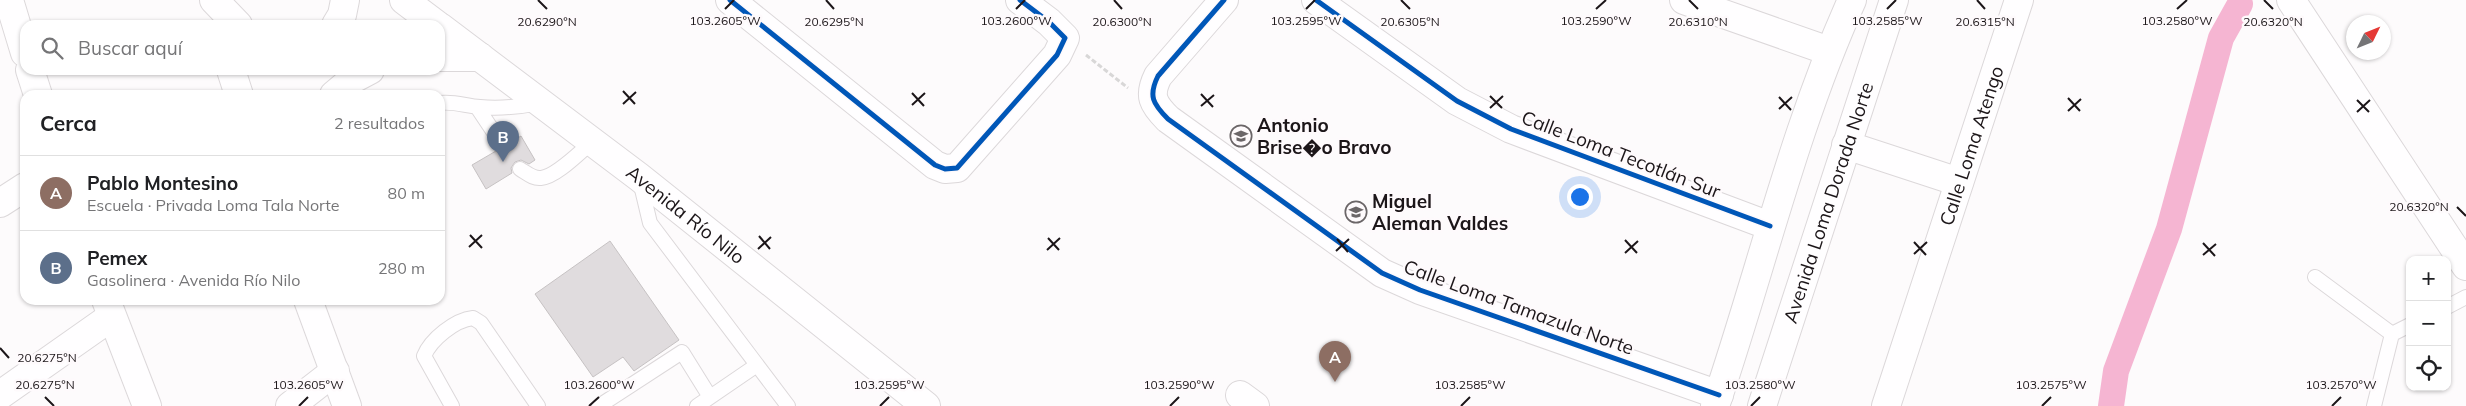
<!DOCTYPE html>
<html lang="es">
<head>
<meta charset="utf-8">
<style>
	body { margin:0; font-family:Mulish,sans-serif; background:#f6f6f6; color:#202124 }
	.controls { position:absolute; right:15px; bottom:15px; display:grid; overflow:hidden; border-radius:10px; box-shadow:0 1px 4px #0004 }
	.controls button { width:45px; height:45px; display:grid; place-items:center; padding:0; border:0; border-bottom:1px solid #e0e0e0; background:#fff; color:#202124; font:25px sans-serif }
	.compass { position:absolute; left:2346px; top:15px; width:45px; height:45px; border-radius:50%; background:#fff; box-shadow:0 1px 4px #0004; rotate:47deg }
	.you { position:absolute; left:1579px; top:196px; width:18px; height:18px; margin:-12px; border:4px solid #fff; border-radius:50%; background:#1a73e8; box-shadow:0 0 0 8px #1a73e833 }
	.badge { display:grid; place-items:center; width:32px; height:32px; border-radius:50%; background:#0f766e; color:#fff; font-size:16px; font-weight:700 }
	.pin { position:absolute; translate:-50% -41px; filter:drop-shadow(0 1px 2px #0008) }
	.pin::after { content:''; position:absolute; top:26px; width:18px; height:15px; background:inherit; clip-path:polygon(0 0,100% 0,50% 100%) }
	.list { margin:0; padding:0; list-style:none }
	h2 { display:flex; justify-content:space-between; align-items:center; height:65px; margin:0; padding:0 20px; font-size:21px }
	h2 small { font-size:16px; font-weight:400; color:#757577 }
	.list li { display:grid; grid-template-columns:32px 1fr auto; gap:15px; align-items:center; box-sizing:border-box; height:75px; padding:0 20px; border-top:1px solid #e0e0e0 }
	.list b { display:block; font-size:19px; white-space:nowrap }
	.list p { margin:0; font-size:16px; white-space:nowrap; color:#757577 }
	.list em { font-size:16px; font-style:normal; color:#757577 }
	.icon { flex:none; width:28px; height:28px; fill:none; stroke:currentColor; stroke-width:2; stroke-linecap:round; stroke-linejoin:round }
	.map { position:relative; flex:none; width:2466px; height:406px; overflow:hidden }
	.search { position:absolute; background:#fff; box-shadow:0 1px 4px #0004; left:20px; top:20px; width:425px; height:55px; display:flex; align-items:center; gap:12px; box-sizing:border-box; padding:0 18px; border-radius:15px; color:#757577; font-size:19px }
	.panel { position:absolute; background:#fff; box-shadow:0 1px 4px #0004; left:20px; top:90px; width:425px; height:215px; border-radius:15px }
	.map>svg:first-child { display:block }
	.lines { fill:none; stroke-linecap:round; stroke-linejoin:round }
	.canal { stroke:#f5b5d2; stroke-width:26 }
	.building { fill:#e0dcde; stroke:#c6c2c3 }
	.lane-casing { stroke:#dcd8da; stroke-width:16 }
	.street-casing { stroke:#dcd8da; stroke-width:30 }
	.secondary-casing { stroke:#dcd8da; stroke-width:30 }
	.path { stroke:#d8d7d7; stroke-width:3; stroke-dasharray:5 2.5; stroke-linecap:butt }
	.lane { stroke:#fffeff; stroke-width:14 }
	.street { stroke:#fffeff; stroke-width:28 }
	.secondary { stroke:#fffeff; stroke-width:28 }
	.cycleway-casing { stroke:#fefafc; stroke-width:8 }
	.cycleway { stroke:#0057b8; stroke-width:5 }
	.ticks { fill:none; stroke:#1c1619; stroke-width:2 }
	.labels { text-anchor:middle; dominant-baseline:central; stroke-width:5; stroke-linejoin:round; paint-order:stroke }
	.poi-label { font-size:19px; font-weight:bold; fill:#1c1619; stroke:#fefafc; text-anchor:start }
	.street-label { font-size:19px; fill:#1c1619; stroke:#fefafc }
	.ticks-label { font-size:12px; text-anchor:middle; fill:#1c1619; stroke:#fefafc; stroke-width:5; stroke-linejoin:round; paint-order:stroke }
</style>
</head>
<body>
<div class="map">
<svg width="2466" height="406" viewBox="0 0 2466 406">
	<rect width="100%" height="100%" fill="#fdfbfc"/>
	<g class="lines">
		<!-- canal -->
		<path class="canal" d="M 2111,406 L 2116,371 L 2169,229 L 2221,38 L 2240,4"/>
	</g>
	<!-- building -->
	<path class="building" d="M 521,136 L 535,160 L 529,164 L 521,160 L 515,162 L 511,168 L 512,173 L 486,189 L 472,165 L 496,151 L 500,154 L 507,154 L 511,149 L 511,142 Z
		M 610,241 L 679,340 L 634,371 L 623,357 L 593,377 L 535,294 Z"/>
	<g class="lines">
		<!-- lane casing -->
		<g class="lane-casing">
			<path id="lane" d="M 440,103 C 454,101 466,106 480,107 C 501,109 519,107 540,103
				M 477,107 L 503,146
				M 520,169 C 527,173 533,179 541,178 C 556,177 580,152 592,142
				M 640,181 L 650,223 L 788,406
				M 2315,277 L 2392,334
				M 2447,307 L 2466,297
				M 452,406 L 424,356 C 431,339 455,320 473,318 L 481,323 L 538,406
				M 599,406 L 682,352 L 710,397
				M 697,406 L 757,365
				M 2374,406 L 2392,334 L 2410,325"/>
		</g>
		<!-- street casing -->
		<g class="street-casing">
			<g id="street">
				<path d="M 9,0 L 25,53"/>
				<path d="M 730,0 L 935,165 L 945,169 L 957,168 L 1057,55 L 1065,38 L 1049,22 L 1020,0"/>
				<path d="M 1224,0 L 1158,76 C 1148,96 1153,104 1168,119 L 1382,273 L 1420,290 L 1719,395"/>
				<path d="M 1316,0 L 1457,101 L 1511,129 L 1770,226"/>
				<path d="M 1684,0 L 1829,51"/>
				<path d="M 30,70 L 38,95"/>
				<path d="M 1846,145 L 1959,182"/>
				<path d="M 0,203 L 25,187"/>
				<path d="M 106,300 L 147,406"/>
				<path d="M 0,395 L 111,317"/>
				<path d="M 1240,395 L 1255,406"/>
				<path d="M 290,406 L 335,371"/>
				<path d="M 1715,406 C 1761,271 1793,131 1852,0"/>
				<path id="s1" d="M 1762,406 L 1894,0"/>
				<path id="s2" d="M 1886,406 L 2019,0"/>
			</g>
		</g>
		<!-- secondary casing -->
		<g class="secondary-casing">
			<g id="secondary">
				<path d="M 214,0 L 238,25"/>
				<path d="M 404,0 L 437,25"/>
				<path d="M 2291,0 L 2466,266"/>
				<path d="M 336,25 L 342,15 L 345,0"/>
				<path id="s3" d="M 440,27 L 639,177 L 926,406"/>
				<path d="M 440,57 L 480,57"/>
				<path d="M 231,70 L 239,95"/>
				<path d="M 334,95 L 353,79 L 370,70"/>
				<path d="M 308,300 L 347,406"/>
			</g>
		</g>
		<!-- path -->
		<path class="path" d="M 1086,55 L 1128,88"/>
		<!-- lane -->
		<use href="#lane" class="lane"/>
		<!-- street -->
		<use href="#street" class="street"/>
		<!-- secondary -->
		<use href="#secondary" class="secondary"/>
		<!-- cycleway casing -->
		<g class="cycleway-casing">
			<path id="cycleway" d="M 730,0 L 935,165 L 945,169 L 957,168 L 1057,55 L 1065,38 L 1049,22 L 1020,0
				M 1224,0 L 1158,76 C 1148,96 1153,104 1168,119 L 1382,273 L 1420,290 L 1719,395
				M 1316,0 L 1457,101 L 1511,129 L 1770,226"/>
		</g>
		<!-- cycleway -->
		<use href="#cycleway" class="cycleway"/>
	</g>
	<!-- ticks -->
	<path class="ticks" d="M 538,0 L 547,9M 826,0 L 834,9M 1114,0 L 1122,9M 1401,0 L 1410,9M 1689,0 L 1698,9M 1977,0 L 1985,9M 2264,0 L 2273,9M 725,9 L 734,0M 1016,9 L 1025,0M 1306,9 L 1315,0M 1596,9 L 1606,0M 1887,9 L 1896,0M 2177,9 L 2187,0M 623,91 L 635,104M 912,93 L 924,106M 1201,94 L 1213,107M 1490,96 L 1502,108M 1779,97 L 1791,110M 2068,98 L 2080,111M 2357,100 L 2369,112M 623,104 L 636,92M 912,105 L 925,93M 1201,106 L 1214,95M 1490,108 L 1503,96M 1779,109 L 1792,97M 2068,111 L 2081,99M 2357,112 L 2370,100M 2457,207 L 2466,216M 470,235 L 482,248M 759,236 L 770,249M 1048,238 L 1059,250M 1337,239 L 1348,252M 1625,240 L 1637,253M 1914,242 L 1926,255M 2203,243 L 2215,256M 469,247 L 482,235M 758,249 L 771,237M 1047,250 L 1060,238M 1336,251 L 1349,239M 1625,253 L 1638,241M 1914,254 L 1927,242M 2203,255 L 2216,244M 0,348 L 9,358M 45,397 L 54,406M 299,406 L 308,397M 589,406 L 599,397M 880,406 L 889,397M 1170,406 L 1179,397M 1461,406 L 1470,397M 1751,406 L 1760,397M 2042,406 L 2051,397M 2332,406 L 2341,397"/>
	<!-- icons -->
	<defs>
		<g id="school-ring" transform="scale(1.125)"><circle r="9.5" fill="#fefafc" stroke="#6b6668" stroke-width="1.5"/><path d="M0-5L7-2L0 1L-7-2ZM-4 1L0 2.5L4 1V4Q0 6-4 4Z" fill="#6b6668"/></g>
	</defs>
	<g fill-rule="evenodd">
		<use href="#school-ring" x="1241" y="136"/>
		<use href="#school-ring" x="1356" y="212"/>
	</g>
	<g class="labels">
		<!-- poi labels -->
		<g class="poi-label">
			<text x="1257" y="125">Antonio<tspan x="1257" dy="22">Brise�o Bravo</tspan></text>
			<text x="1372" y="201">Miguel<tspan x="1372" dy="22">Aleman Valdes</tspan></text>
		</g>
		<!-- street labels -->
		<g class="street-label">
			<text stroke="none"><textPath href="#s2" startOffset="274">Calle Loma Atengo</textPath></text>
			<text transform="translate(1621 154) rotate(21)">Calle Loma Tecotlán Sur</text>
			<text stroke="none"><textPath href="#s1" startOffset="214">Avenida Loma Dorada Norte</textPath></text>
			<text stroke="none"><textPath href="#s3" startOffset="309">Avenida Río Nilo</textPath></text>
			<text transform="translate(1519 307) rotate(20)">Calle Loma Tamazula Norte</text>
		</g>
	</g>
	<g class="ticks-label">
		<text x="725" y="25">103.2605°W</text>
		<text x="1016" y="25">103.2600°W</text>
		<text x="1306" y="25">103.2595°W</text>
		<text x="1596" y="25">103.2590°W</text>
		<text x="1887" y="25">103.2585°W</text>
		<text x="2177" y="25">103.2580°W</text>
		<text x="547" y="26">20.6290°N</text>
		<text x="834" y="26">20.6295°N</text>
		<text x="1410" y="26">20.6305°N</text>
		<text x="1698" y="26">20.6310°N</text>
		<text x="1985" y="26">20.6315°N</text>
		<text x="2273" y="26">20.6320°N</text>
		<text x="1122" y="26">20.6300°N</text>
		<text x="2419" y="211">20.6320°N</text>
		<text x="47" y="362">20.6275°N</text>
		<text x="45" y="389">20.6275°N</text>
		<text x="308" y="389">103.2605°W</text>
		<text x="599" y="389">103.2600°W</text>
		<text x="889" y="389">103.2595°W</text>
		<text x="1179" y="389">103.2590°W</text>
		<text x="1470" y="389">103.2585°W</text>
		<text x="1760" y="389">103.2580°W</text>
		<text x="2051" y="389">103.2575°W</text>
		<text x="2341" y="389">103.2570°W</text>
	</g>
</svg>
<div class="controls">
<button>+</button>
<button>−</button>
<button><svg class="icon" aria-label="locate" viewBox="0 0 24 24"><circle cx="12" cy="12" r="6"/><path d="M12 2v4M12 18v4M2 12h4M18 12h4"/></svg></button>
</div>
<svg class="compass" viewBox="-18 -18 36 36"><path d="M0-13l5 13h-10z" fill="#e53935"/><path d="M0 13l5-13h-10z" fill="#757577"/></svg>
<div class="you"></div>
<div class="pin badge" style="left:1335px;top:382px;background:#8d6e63">A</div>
<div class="pin badge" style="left:503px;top:162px;background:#5c6f8a">B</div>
<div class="search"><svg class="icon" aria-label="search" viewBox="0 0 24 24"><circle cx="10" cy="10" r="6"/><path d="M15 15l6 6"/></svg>Buscar aquí</div>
<section class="panel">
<h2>Cerca<small>2 resultados</small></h2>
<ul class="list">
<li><span class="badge" style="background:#8d6e63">A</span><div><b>Pablo Montesino</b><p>Escuela · Privada Loma Tala Norte</p></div><em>80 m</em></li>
<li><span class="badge" style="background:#5c6f8a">B</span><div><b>Pemex</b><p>Gasolinera · Avenida Río Nilo</p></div><em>280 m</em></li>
</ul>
</section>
</div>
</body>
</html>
